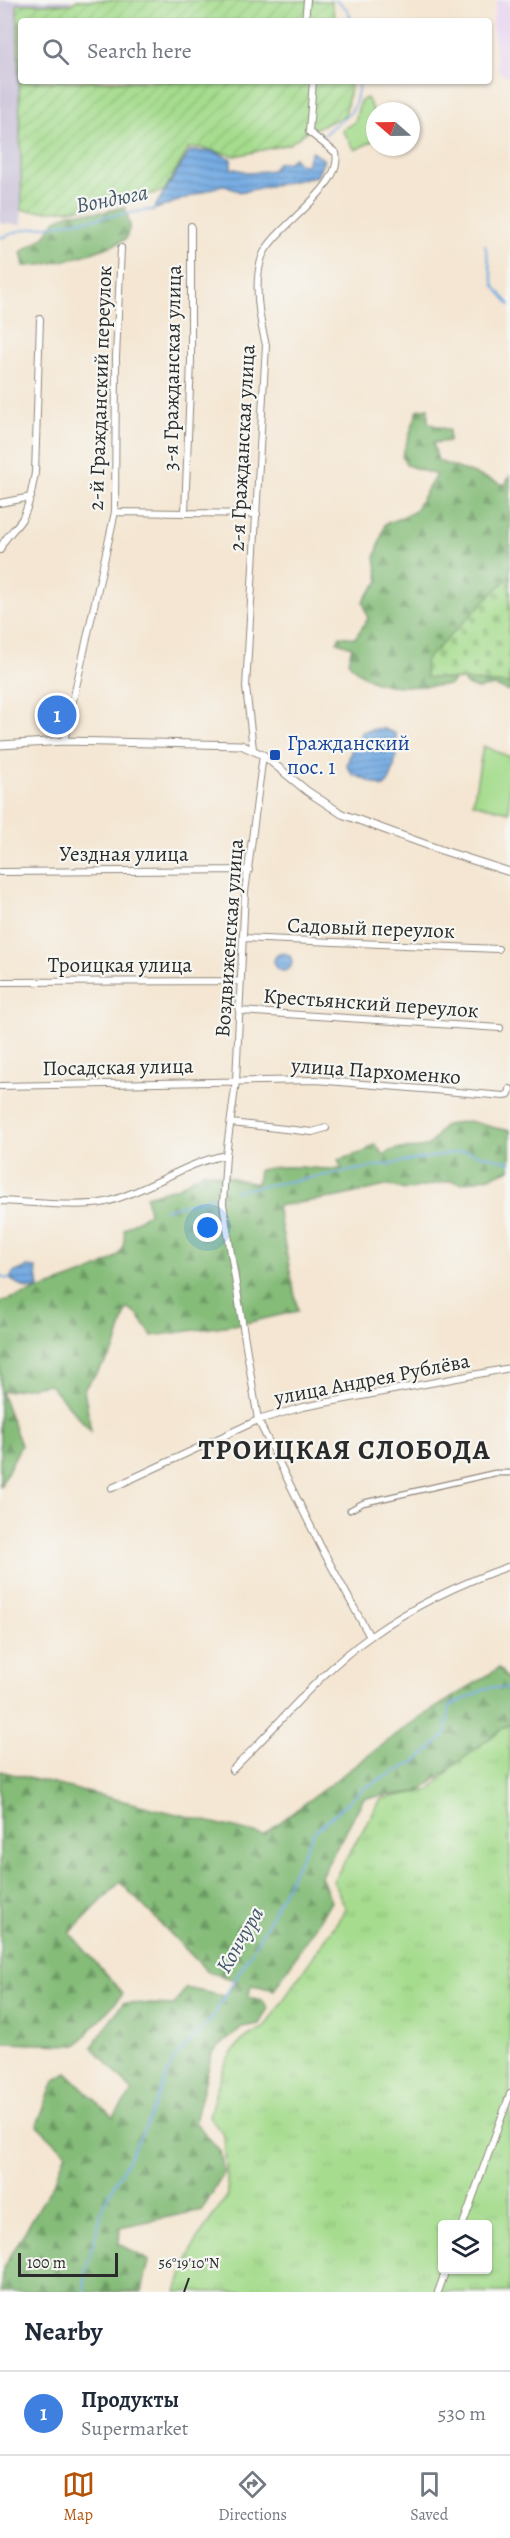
<!DOCTYPE html>
<html lang="en">
<head>
<meta charset="utf-8">
<style>
	body { margin:0; font-family:Alegreya,serif; background:#f6f6f7; color:#1f2937 }
	.controls { position:absolute; right:18px; bottom:18px; display:grid; overflow:hidden; border-radius:6px; box-shadow:0 2px 4px #0004 }
	.controls button { width:54px; height:54px; display:grid; place-items:center; padding:0; border:0; border-bottom:2px solid #e0e1e3; background:#fff; color:#1f2937; font:30px sans-serif }
	.compass { position:absolute; left:366px; top:102px; width:54px; height:54px; border-radius:50%; background:#fff; box-shadow:0 2px 4px #0004; rotate:290deg }
	.scale { position:absolute; left:18px; bottom:15px; width:100px; box-sizing:border-box; padding-left:6px; border:3px solid #2b2b2b; border-top:0; font-size:16px; line-height:21px; white-space:nowrap; color:#2b2b2b; -webkit-text-stroke:4px #f6f6f2; paint-order:stroke }
	.you { position:absolute; left:208px; top:1228px; width:21px; height:21px; margin:-15px; border:4px solid #fff; border-radius:50%; background:#1a73e8; box-shadow:0 0 0 9px #1a73e833 }
	.badge { display:grid; place-items:center; width:39px; height:39px; border-radius:50%; background:#b45309; color:#fff; font-size:20px; font-weight:700 }
	.pin { position:absolute; translate:-50% -50%; border:3px solid #fff; box-shadow:0 2px 6px #0006 }
	.list { margin:0; padding:0; list-style:none }
	h2 { display:flex; justify-content:space-between; align-items:center; height:78px; margin:0; padding:0 24px; font-size:26px }
	h2 small { font-size:20px; font-weight:400; color:#747a83 }
	.list li { display:grid; grid-template-columns:39px 1fr auto; gap:18px; align-items:center; box-sizing:border-box; height:84px; padding:0 24px; border-top:2px solid #e0e1e3 }
	.list b { display:block; font-size:22px; white-space:nowrap }
	.list p { margin:0; font-size:20px; white-space:nowrap; color:#747a83 }
	.list em { font-size:20px; font-style:normal; color:#747a83 }
	.icon { flex:none; width:33px; height:33px; fill:none; stroke:currentColor; stroke-width:2; stroke-linecap:round; stroke-linejoin:round }
	.map { position:relative; flex:none; width:510px; height:2292px; overflow:hidden }
	.search { position:absolute; background:#fff; box-shadow:0 2px 4px #0004; left:18px; right:18px; top:18px; height:66px; display:flex; align-items:center; gap:15px; box-sizing:border-box; padding:0 21px; border-radius:6px; color:#747a83; font-size:22px }
	.sheet { height:162px; background:#fff }
	nav { display:flex; justify-content:space-around; align-items:center; box-sizing:border-box; height:84px; border-top:2px solid #e0e1e3; background:#fff; font-size:16px; color:#747a83 }
	nav a { display:grid; justify-items:center; gap:3px }
	nav .on { color:#b45309 }
	.map>svg:first-child { display:block }
	.built { fill:#e6d2f0 }
	.industrial { fill:#c8bfd8 }
	.grass { fill:url(#grass-tufts); stroke:#68845c; stroke-width:1.5; fill-rule:evenodd }
	.forest { fill:url(#forest-firs); stroke:#587452; stroke-width:1.5 }
	.cemetery { fill:url(#cemetery-stones); stroke:#68845c; stroke-width:1.5 }
	.garden { fill:url(#garden-furrows); stroke:#68845c; stroke-width:1.5 }
	.pitch { fill:#a5dc8d; stroke:#68845c; stroke-width:1.5 }
	.water { fill:url(#water-rules); stroke:#506b87; stroke-width:1.5 }
	.lines { fill:none; stroke-linecap:round; stroke-linejoin:round }
	.stream { stroke:#74abe3; stroke-width:2 }
	.pedestrian-casing { stroke:#90887e; stroke-width:7 }
	.minor-casing { stroke:#90887e; stroke-width:8 }
	.tertiary-casing { stroke:#90887e; stroke-width:9 }
	.pedestrian { stroke:#fff; stroke-width:4.5 }
	.minor { stroke:#fff; stroke-width:6 }
	.tertiary { stroke:#fff; stroke-width:7 }
	.ticks { fill:none; stroke:#2b2b2b; stroke-width:2 }
	.transit-dot { fill:#1a4fb4; stroke:#f6f6f2; stroke-width:2 }
	.labels { text-anchor:middle; dominant-baseline:central; stroke-width:4.5; stroke-linejoin:round; paint-order:stroke }
	.street-label { font-size:21px; fill:#2b2b2b; stroke:#f6f6f2 }
	.transit-label { font-size:21px; fill:#164399; stroke:#f6f6f2; text-anchor:start }
	.water-label { font-size:22px; font-style:italic; fill:#45586b; stroke:#f6f6f2 }
	.district-label { font-size:27px; font-weight:bold; letter-spacing:1.5px; fill:#2b2b2b; stroke:#f6f6f2 }
	.ticks-label { font-size:15px; text-anchor:middle; fill:#2b2b2b; stroke:#f6f6f2; stroke-width:4.5; stroke-linejoin:round; paint-order:stroke }
</style>
</head>
<body>
<div class="map">
<svg width="510" height="2292" viewBox="0 0 510 2292">
	<defs>
		<pattern id="grass-tufts" width="24" height="20" patternUnits="userSpaceOnUse" patternTransform="scale(1.5)"><rect width="24" height="20" fill="#a5dc8d"/><path d="M3 7l-1-3M5 7V3M7 7l1-3M15 17l-1-3M17 17v-4M19 17l1-3" fill="none" stroke="#8ebd7a"/></pattern>
		<pattern id="forest-firs" width="22" height="20" patternUnits="userSpaceOnUse" patternTransform="scale(1.5)"><rect width="22" height="20" fill="#84bc78"/><path d="M5 1l3.5 6h-7zM16 11l3.5 6h-7z" fill="#6c9963"/></pattern>
		<pattern id="cemetery-stones" width="16" height="16" patternUnits="userSpaceOnUse" patternTransform="scale(1.5)"><rect width="16" height="16" fill="#a5dc8d"/><path d="M2 7V4a2 2 0 0 1 4 0v3zM10 15v-3a2 2 0 0 1 4 0v3z" fill="#8ebd7a"/></pattern>
		<pattern id="garden-furrows" width="10" height="10" patternUnits="userSpaceOnUse" patternTransform="scale(1.5)"><rect width="10" height="10" fill="#a5dc8d"/><path d="M-1 1l2-2M0 10L10 0M9 11l2-2" fill="none" stroke="#8ebd7a"/></pattern>
		<pattern id="water-rules" width="6" height="5" patternUnits="userSpaceOnUse" patternTransform="scale(1.5)"><rect width="6" height="5" fill="#74abe3"/><path d="M0 2.5h6" fill="none" stroke="#5f8bb8"/></pattern>
	</defs>
	<rect width="100%" height="100%" fill="#f6f6f2"/>
	<filter id="ink" filterUnits="userSpaceOnUse"><feTurbulence type="fractalNoise" baseFrequency=".0167" numOctaves="2"/><feDisplacementMap in="SourceGraphic" scale="12" xChannelSelector="R" yChannelSelector="G"/><feConvolveMatrix kernelMatrix="1 2 1 2 8 2 1 2 1" color-interpolation-filters="sRGB"/></filter>
	<filter id="wash" filterUnits="userSpaceOnUse"><feTurbulence type="fractalNoise" baseFrequency=".008" numOctaves="4" result="noise"/><feDisplacementMap in="SourceGraphic" scale="24" xChannelSelector="R" yChannelSelector="G"/><feGaussianBlur stdDeviation="1.35" result="paint"/><feColorMatrix in="noise" values="0 0 0 0 0 0 0 0 0 0 0 0 0 0 0 0 0 1.4 0 .05"/><feComposite in="paint" operator="in"/></filter>
	<g filter="url(#wash)">
		<rect width="100%" height="100%" fill="#f4e6d2"/>
		<!-- built -->
		<path class="built" d="M 497,0 L 510,0 L 510,78 L 498,70 L 492,24 Z"/>
		<!-- industrial -->
		<path class="industrial" d="M 0,0 L 72,0 L 71,4 L 17,4 L 22,225 L 0,223 Z"/>
		<!-- grass -->
		<path class="grass" d="M 510,1725 L 510,2292 L 176,2292 L 196,2240 L 228,2195 L 224,2136 L 209,2116 C 220,2079 224,2043 264,2028 L 346,1909 L 333,1881 L 381,1799 L 430,1790 L 487,1732 ZM 442,2224 L 488,2224 L 488,2270 L 442,2270 Z"/>
		<!-- forest -->
		<path class="forest" d="M 125,207 L 130,225 L 126,239 C 103,251 50,267 24,266 L 21,252 L 44,237 L 56,220 L 70,213 L 104,212 Z
			M 428,408 L 428,423 L 449,430 L 449,441 L 433,443 L 438,461 L 505,485 L 510,475 L 510,659 L 435,670 L 454,680 L 450,685 C 413,686 372,694 348,661 L 352,647 L 337,642 L 340,636 L 355,638 L 368,619 L 363,601 L 379,581 L 375,558 L 385,524 L 414,512 L 436,475 L 406,465 L 402,456 L 418,410 Z
			M 510,671 L 510,692 L 495,686 L 477,689 L 465,684 L 462,677 Z
			M 467,1121 C 483,1123 495,1130 510,1130 L 510,1169 L 490,1177 L 462,1183 L 451,1181 L 405,1190 L 390,1185 L 338,1197 L 277,1206 L 298,1311 L 246,1323 L 152,1336 L 138,1315 L 127,1308 L 114,1351 L 84,1389 L 91,1431 L 49,1384 L 1,1392 L 21,1445 L 0,1487 L 0,1302 C 27,1293 100,1273 118,1255 C 124,1248 125,1238 124,1229 L 149,1213 L 146,1196 L 179,1187 L 204,1171 L 257,1184 L 259,1170 C 288,1163 312,1170 342,1169 L 338,1160 L 364,1152 L 375,1144 L 384,1155 C 400,1142 418,1154 430,1144 C 435,1139 440,1130 445,1125 Z
			M 499,1668 L 510,1683 L 510,1723 L 419,1792 L 364,1798 L 321,1876 L 331,1902 L 274,1990 L 252,1985 L 248,1997 L 262,2000 L 268,2008 L 259,2024 L 242,2027 L 212,2053 L 195,2122 L 220,2151 L 224,2173 L 202,2210 L 120,2227 L 119,2244 L 149,2261 L 142,2292 L 1,2292 L 2,2270 L 55,2181 L 66,2153 L 37,2125 L 54,2081 L 67,2073 L 113,2117 L 133,2091 L 92,2047 L 123,2003 L 174,2005 L 186,1988 L 224,1996 L 238,1981 L 208,1972 L 120,1882 L 70,1933 L 123,1994 L 77,2045 L 0,2043 L 0,1771 L 263,1835 L 410,1724 Z"/>
		<!-- cemetery -->
		<path class="cemetery" d="M 510,576 L 510,684 L 426,677 L 425,661 Z"/>
		<!-- garden -->
		<path class="garden" d="M 77,0 L 331,1 L 336,21 L 21,21 L 21,81 L 351,81 L 345,116 L 308,131 L 289,144 L 249,153 L 235,156 L 202,148 L 189,148 L 164,191 C 119,202 69,215 22,210 L 17,4 L 71,4 Z"/>
		<!-- pitch -->
		<path class="pitch" d="M 367,98 L 375,114 L 375,140 L 355,150 L 342,130 L 355,122 L 360,101 Z
			M 483,746 L 510,757 L 509,812 L 473,803 Z"/>
		<!-- water -->
		<path class="water" d="M 190,151 L 213,151 L 231,159 L 231,168 L 251,173 L 273,170 L 277,163 L 289,162 L 294,157 L 299,164 L 306,165 L 312,151 L 324,160 L 317,176 L 241,192 L 222,185 L 153,210 Z
			M 381,728 L 395,733 C 399,745 395,780 383,787 L 352,774 L 347,766 L 351,751 L 362,732 Z
			M274 962a9 9 0 1 1 18 0a9 9 0 1 1-18 0Z
			M 27,1267 L 36,1268 L 39,1288 C 27,1293 19,1284 10,1279 L 13,1273 Z"/>
		<g class="lines">
			<!-- stream -->
			<path class="stream" d="M 335,0 L 347,9 L 352,21
				M 323,136 C 346,110 355,124 359,81
				M 0,238 L 22,230 L 155,209
				M 485,245 L 494,286 L 510,305
				M 234,1191 L 465,1151 L 510,1162
				M 164,1210 L 214,1196
				M 0,1274 L 4,1278 L 10,1279
				M 84,2292 L 86,2269 L 104,2204 L 146,2126 L 174,2059 L 212,2018 L 258,1941 L 314,1832 L 364,1788 L 418,1760 L 446,1734 L 450,1706 L 490,1687 L 510,1689"/>
		</g>
	</g>
	<g filter="url(#ink)">
		<g class="lines">
			<!-- pedestrian casing -->
			<g class="pedestrian-casing">
				<path id="pedestrian" d="M 350,1510 L 363,1503 L 495,1473 L 510,1473"/>
			</g>
			<!-- minor casing -->
			<g class="minor-casing">
				<path id="minor" d="M 305,21 L 307,0
					M 0,503 L 31,497
					M 115,512 L 257,514
					M 185,512 L 191,361 L 191,226
					M 0,550 C 3,538 15,530 22,519 C 30,505 32,488 35,473 L 40,319
					M 64,741 L 115,512 L 116,357 L 121,248
					M 253,749 L 246,687 L 266,345 C 259,318 253,284 262,257 C 272,228 344,188 336,153 L 309,132 L 313,81
					M 0,872 L 249,870
					M 243,938 L 498,949
					M 0,982 L 240,981
					M 239,1011 L 500,1028
					M 0,1086 L 316,1080 L 504,1096 L 509,1094 L 510,1089
					M 231,1123 L 312,1132 L 326,1128
					M 226,1155 L 223,1204 L 258,1420 L 321,1547 L 370,1637
					M 0,1201 C 29,1202 80,1208 106,1202 C 148,1191 184,1163 226,1155 L 236,1081 L 245,892 L 263,755
					M 112,1488 L 258,1420 L 303,1407 L 510,1368
					M 232,1770 C 278,1726 318,1673 371,1636 C 413,1606 461,1583 510,1566
					M 463,2224 L 510,2094
					M 438,2292 L 446,2270"/>
			</g>
			<!-- tertiary casing -->
			<g class="tertiary-casing">
				<path id="tertiary" d="M 0,745 L 64,741 L 241,745 L 263,755 L 307,791 L 342,814 L 441,850 L 510,872"/>
			</g>
			<!-- pedestrian -->
			<use href="#pedestrian" class="pedestrian"/>
			<!-- minor -->
			<use href="#minor" class="minor"/>
			<!-- tertiary -->
			<use href="#tertiary" class="tertiary"/>
		</g>
	</g>
	<!-- ticks -->
	<path class="ticks" d="M 184,2292 L 189,2278"/>
	<!-- markers -->
	<rect class="transit-dot" x="269" y="749" width="12" height="12" rx="3"/>
	<g class="labels">
		<!-- street labels -->
		<g class="street-label">
			<text transform="translate(172 368) rotate(-89)">3-я Гражданская улица</text>
			<text transform="translate(100 388) rotate(-88)">2-й Гражданский переулок</text>
			<text transform="translate(242 448) rotate(-87)">2-я Гражданская улица</text>
			<text x="124" y="854">Уездная улица</text>
			<text transform="translate(371 928) rotate(2)">Садовый переулок</text>
			<text transform="translate(229 938) rotate(-86)">Воздвиженская улица</text>
			<text x="120" y="965">Троицкая улица</text>
			<text transform="translate(371 1003) rotate(4)">Крестьянский переулок</text>
			<text transform="translate(118 1067) rotate(-1)">Посадская улица</text>
			<text transform="translate(376 1071) rotate(4)">улица Пархоменко</text>
			<text transform="translate(372 1379) rotate(-11)">улица Андрея Рублёва</text>
		</g>
		<!-- transit labels -->
		<g class="transit-label">
			<text x="287" y="743">Гражданский<tspan x="287" dy="24">пос. 1</tspan></text>
		</g>
		<!-- water labels -->
		<g class="water-label">
			<text transform="translate(112 199) rotate(-11)">Вондюга</text>
			<text transform="translate(240 1940) rotate(-60)">Кончура</text>
		</g>
		<!-- district labels -->
		<g class="district-label">
			<text x="345" y="1450">ТРОИЦКАЯ СЛОБОДА</text>
		</g>
	</g>
	<g class="ticks-label">
		<text x="189" y="2268">56°19'10"N</text>
	</g>
</svg>
<div class="controls">
<button><svg class="icon" aria-label="layers" viewBox="0 0 24 24"><path d="M12 4l9 5-9 5-9-5zM3 14l9 5 9-5"/></svg></button>
</div>
<svg class="compass" viewBox="-18 -18 36 36"><path d="M0-13l5 13h-10z" fill="#e53935"/><path d="M0 13l5-13h-10z" fill="#747a83"/></svg>
<div class="scale">100 m</div>
<div class="you"></div>
<div class="pin badge" style="left:57px;top:715px;background:#3f7fe0">1</div>
<div class="search"><svg class="icon" aria-label="search" viewBox="0 0 24 24"><circle cx="10" cy="10" r="6"/><path d="M15 15l6 6"/></svg>Search here</div>
</div>
<section class="sheet">
<h2>Nearby<small></small></h2>
<ul class="list">
<li><span class="badge" style="background:#3f7fe0">1</span><div><b>Продукты</b><p>Supermarket</p></div><em>530 m</em></li>
</ul>
</section>
<nav>
<a class="on"><svg class="icon" aria-label="map" viewBox="0 0 24 24"><path d="M3 6l6-2 6 2 6-2v14l-6 2-6-2-6 2zM9 4v14M15 6v14"/></svg>Map</a>
<a><svg class="icon" aria-label="directions" viewBox="0 0 24 24"><path d="M12 3l9 9-9 9-9-9zM9 14v-3h6M13 9l2 2-2 2"/></svg>Directions</a>
<a><svg class="icon" aria-label="saved" viewBox="0 0 24 24"><path d="M7 4h10v16l-5-4-5 4z"/></svg>Saved</a>
</nav>
</body>
</html>
